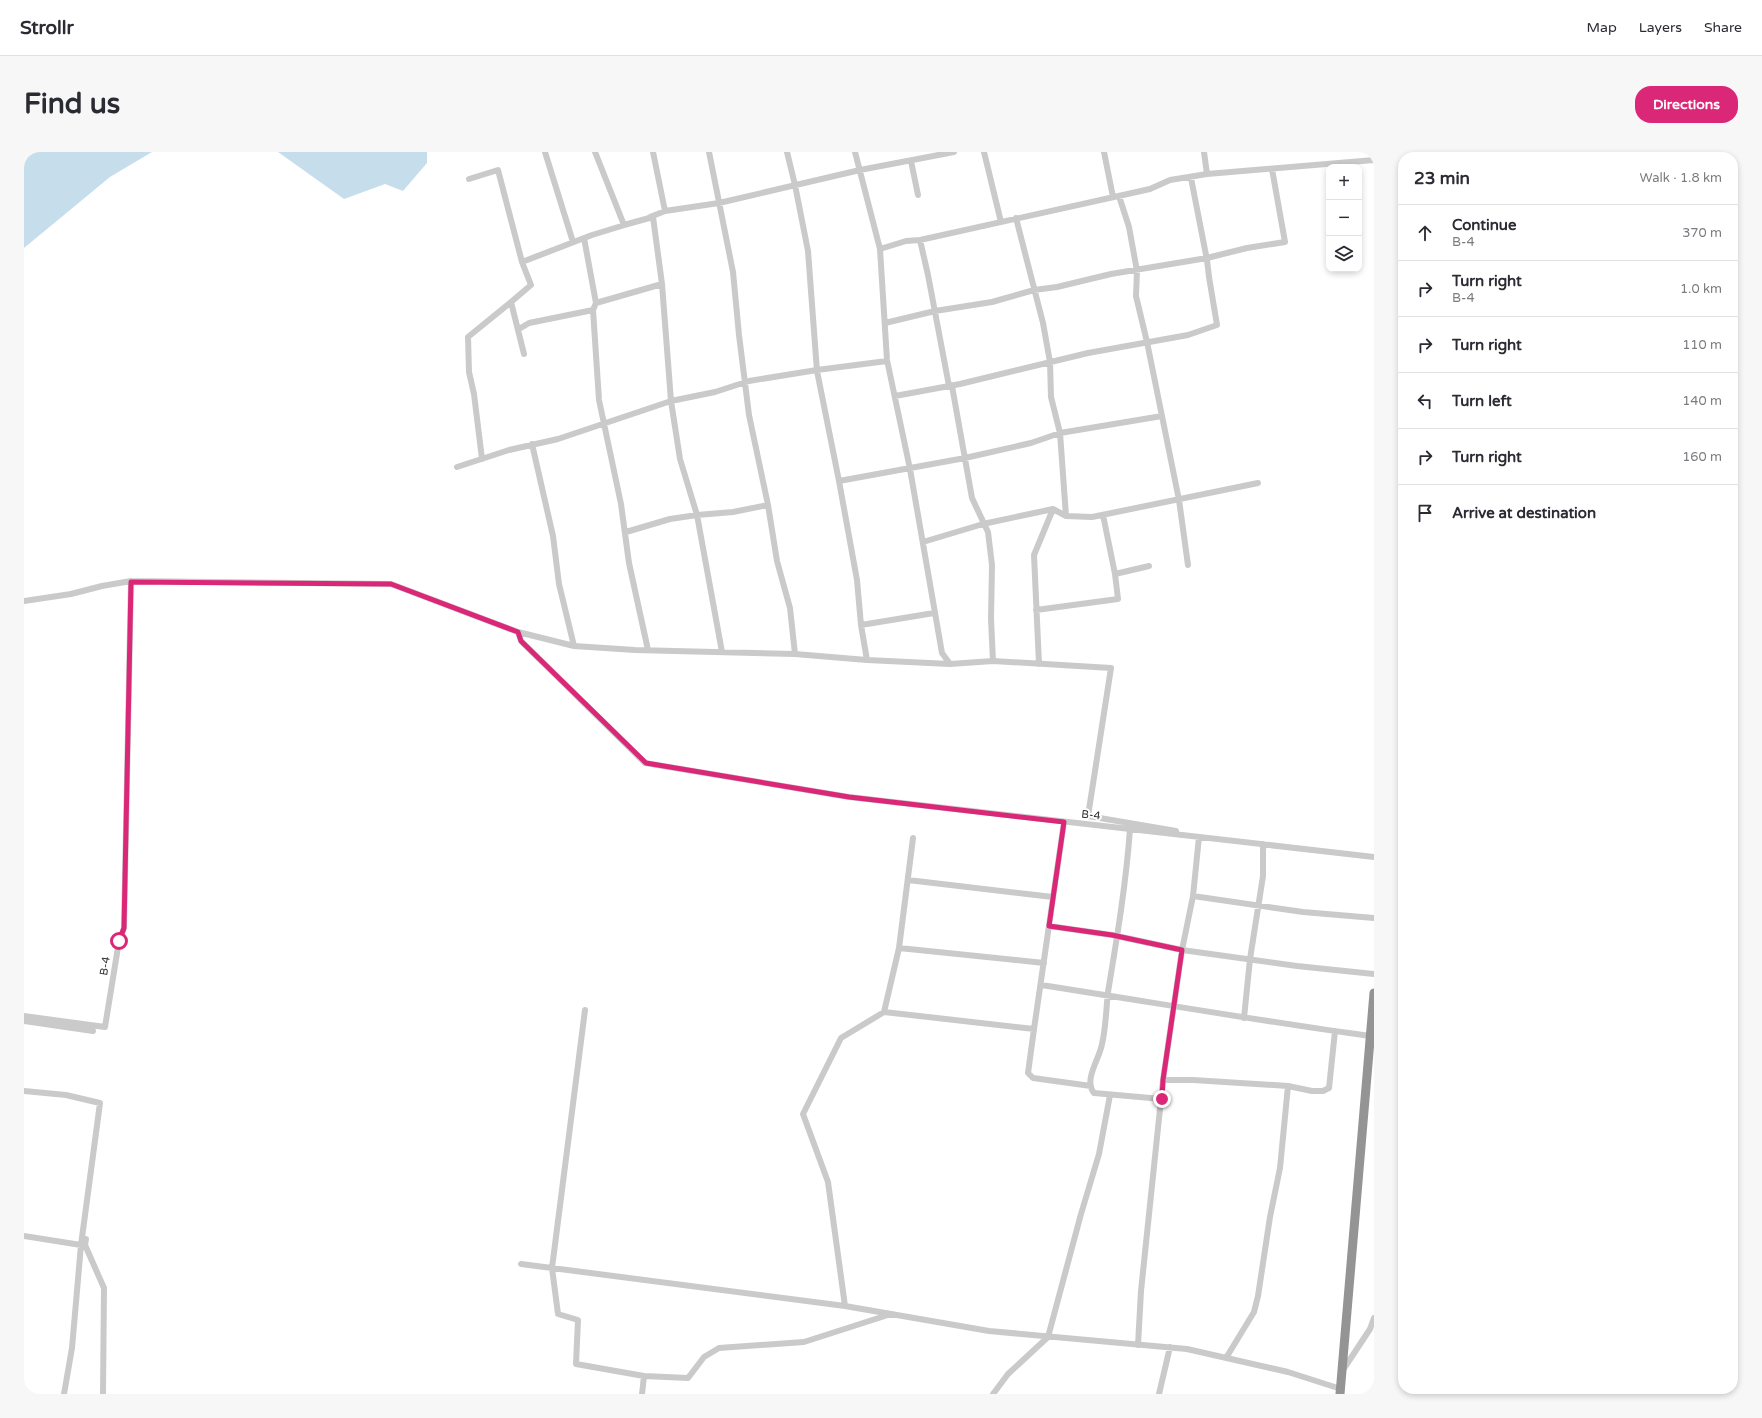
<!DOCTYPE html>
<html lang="en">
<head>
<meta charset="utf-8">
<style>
	body { margin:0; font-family:"Varela Round",sans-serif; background:#f7f7f7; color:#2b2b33 }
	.controls { position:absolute; right:12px; top:12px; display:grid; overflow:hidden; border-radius:8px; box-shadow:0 2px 6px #0003 }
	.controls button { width:36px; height:36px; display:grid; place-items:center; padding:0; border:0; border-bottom:1px solid #e1e1e2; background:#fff; color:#2b2b33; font:20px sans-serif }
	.stop { position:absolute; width:12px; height:12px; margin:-9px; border:3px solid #db2777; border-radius:50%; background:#fff }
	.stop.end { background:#db2777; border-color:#fff; box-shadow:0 1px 4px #0008 }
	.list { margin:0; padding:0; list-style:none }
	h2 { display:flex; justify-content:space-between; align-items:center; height:52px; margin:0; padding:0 16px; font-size:17px }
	h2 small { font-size:13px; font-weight:400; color:#7c7c81 }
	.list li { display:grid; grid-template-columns:26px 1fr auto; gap:12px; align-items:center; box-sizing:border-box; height:56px; padding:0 16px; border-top:1px solid #e1e1e2 }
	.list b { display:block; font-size:15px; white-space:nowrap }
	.list p { margin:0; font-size:13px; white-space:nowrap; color:#7c7c81 }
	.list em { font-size:13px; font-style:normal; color:#7c7c81 }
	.icon { flex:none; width:22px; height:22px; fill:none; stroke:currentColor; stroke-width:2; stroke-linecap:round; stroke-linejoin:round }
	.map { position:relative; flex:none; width:1350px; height:1242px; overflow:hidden; border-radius:16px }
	header { display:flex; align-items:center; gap:24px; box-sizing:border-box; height:56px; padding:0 20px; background:#fff; border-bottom:1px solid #e1e1e2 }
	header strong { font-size:19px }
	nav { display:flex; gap:22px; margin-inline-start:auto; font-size:14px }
	.intro { display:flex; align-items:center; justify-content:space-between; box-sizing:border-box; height:96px; padding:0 24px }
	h1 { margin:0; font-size:28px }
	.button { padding:10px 18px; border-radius:16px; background:#db2777; color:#fff; font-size:14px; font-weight:700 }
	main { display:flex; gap:24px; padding:0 24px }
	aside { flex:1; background:#fff; border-radius:16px; box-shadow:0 2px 6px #0003 }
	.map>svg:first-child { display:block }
	.water { fill:#c6deeb }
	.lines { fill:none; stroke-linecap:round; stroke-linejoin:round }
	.minor { stroke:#cacaca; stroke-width:6 }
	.highway { stroke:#949494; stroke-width:9 }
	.route { stroke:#db2777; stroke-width:5 }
	.labels { text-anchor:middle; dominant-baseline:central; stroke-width:4; stroke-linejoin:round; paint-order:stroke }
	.street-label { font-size:11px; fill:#2d2d2d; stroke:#fff }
</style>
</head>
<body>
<header>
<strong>Strollr</strong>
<nav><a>Map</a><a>Layers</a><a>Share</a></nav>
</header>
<div class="intro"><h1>Find us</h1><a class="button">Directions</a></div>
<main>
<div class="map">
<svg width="1350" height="1242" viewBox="0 0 1350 1242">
	<rect width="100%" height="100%" fill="#fff"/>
	<!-- water -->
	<path class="water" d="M 0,0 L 128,0 L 86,25 L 0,96 Z
		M 254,0 L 403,0 L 403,11 L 379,39 L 361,32 L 320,47 Z"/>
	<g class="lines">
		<!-- minor -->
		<path class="minor" d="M 521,0 L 549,90
			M 571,0 L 600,73 L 629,65 L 638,132 L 647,249 L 656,307 L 673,363 L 698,500
			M 629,0 L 641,59
			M 685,0 L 709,120 L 715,183 L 725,263 L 744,353 L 753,409 L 766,456 L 771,502
			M 763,0 L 771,33 L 784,99 L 793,219 L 815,329 L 833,428 L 837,473 L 843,508
			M 831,0 L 856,97 L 863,208 L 886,317 L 918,501 L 926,512
			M 960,0 L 977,70
			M 1080,0 L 1089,45
			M 1180,0 L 1183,22
			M 887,9 L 894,43
			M 445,27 L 474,18 L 498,110 L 507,133 L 487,150 L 500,202
			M 1095,44 L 1105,75 L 1113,119 L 1112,144 L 1123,190 L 1155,348 L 1164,413
			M 626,65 L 641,59 L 695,51 L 836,18 L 930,0
			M 992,66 L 1019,171 L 1026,210 L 1027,245 L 1036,281 L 1042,364
			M 560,86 L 572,151 L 569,158 L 575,248 L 597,352 L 605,411 L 624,498
			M 896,88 L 904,123 L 925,234
			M 856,97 L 882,89 L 896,88 L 1126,37 L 1146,28 L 1183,22 L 1350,8
			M 498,110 L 568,83 L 604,72
			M 572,151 L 638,132
			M 861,171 L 911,159 L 968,150 L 1010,138 L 1033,135 L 1087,122 L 1183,106 L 1223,96 L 1261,90 L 1248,17
			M 495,177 L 505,171 L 569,158
			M 928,234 L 948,346 L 964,380 L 968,413 L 967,467 L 969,509
			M 871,244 L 936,232 L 1064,201 L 1164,183 L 1193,173 L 1185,125 L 1183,108 L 1167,26
			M 508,292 L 529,384 L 535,432 L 550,494
			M 458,307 L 450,242 L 445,220 L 444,185 L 487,150
			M 433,315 L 485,298 L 534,287 L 647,249 L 691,240 L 725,229 L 793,218 L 863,209
			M 815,329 L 941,306 L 1007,291 L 1036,281 L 1138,264
			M 602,380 L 646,367 L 673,363 L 709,360 L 744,353
			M 899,390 L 959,372 L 1029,357 L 1042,364 L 1068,365 L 1234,331
			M 1091,422 L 1125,414
			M 0,449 L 47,442 L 78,434 L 107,429
			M 1012,458 L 1094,447 L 1091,422 L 1079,363
			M 837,473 L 910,461
			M 494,480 L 550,494 L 611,498 L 771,502 L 843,508 L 926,512 L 969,509 L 1087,516 L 1064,664 L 1152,679
			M 1015,512 L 1010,403 L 1029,357
			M 1106,677 C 1102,732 1093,786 1084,840 C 1082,858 1082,875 1078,892 C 1076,906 1059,928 1070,941 L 1138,947
			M 884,728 L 1029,745
			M 1169,744 L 1279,760 L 1350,766
			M 1025,774 L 1088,783 L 1158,798 L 1273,814 L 1350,822
			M 875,796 L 1020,811
			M 1017,833 C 1127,850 1236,869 1346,884
			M 561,858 L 528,1116 L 534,1162 L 554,1168 L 552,1212 L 620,1224
			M 860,860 L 875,796 L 889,686
			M 0,864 L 81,875 L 95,789 L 100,776 L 107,429 L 367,432 L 494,480 L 497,489 L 621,611 L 825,645 L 1350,705
			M 1220,866 L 1226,807 L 1239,724 L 1239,692
			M 0,869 L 69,879
			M 1010,877 L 1004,921 L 1009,926 L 1067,934
			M 1139,928 L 1169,928 L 1264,934 L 1288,939 L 1299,939 L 1305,936 L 1311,879
			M 0,939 L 42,943 L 76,951 L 57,1093 L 48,1196 L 40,1242
			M 0,1084 L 57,1093
			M 62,1087 L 61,1093 L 80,1136 L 79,1242
			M 497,1112 L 821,1154 L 965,1179 L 1163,1197 L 1264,1220 L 1317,1237
			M 821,1154 L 804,1030 L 779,962 L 817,886 L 860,860 L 1010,877 L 1040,670
			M 1114,1193 L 1117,1139 L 1139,928 L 1158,798 L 1169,744 L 1175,685
			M 1202,1206 L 1230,1160 L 1234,1144 L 1246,1065 L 1256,1016 L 1264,934
			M 1319,1218 L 1346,1177 L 1350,1166
			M 618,1242 L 620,1224 L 664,1226 L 680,1205 L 695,1196 L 780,1190 L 867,1162
			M 969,1242 L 984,1222 L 1024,1185 L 1057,1062 L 1075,1002 L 1086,943
			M 1135,1242 L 1146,1195"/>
		<!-- highway -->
		<path class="highway" d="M 1316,1242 L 1350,841"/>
	</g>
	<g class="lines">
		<!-- route -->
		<path class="route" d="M 95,789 L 100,776 L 107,430 L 367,432 L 494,480 L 497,489 L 622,611 L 825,645 L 1040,670 L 1025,774 L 1088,783 L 1158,798 L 1139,928 L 1138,947"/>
	</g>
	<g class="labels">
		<!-- street labels -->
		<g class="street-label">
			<text transform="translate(1067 663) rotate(6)">B-4</text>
			<text transform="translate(81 814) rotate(-81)">B-4</text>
		</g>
	</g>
</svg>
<div class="controls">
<button>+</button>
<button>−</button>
<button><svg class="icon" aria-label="layers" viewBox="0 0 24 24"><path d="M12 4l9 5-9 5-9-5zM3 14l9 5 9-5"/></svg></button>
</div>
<div class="stop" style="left:95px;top:789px"></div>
<div class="stop end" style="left:1138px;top:947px"></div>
</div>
<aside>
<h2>23 min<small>Walk · 1.8 km</small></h2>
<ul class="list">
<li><svg class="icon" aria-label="ahead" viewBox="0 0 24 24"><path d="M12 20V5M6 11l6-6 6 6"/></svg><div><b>Continue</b><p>B-4</p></div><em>370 m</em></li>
<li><svg class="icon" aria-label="right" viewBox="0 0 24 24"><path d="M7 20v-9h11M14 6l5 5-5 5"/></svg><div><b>Turn right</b><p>B-4</p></div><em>1.0 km</em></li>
<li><svg class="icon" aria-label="right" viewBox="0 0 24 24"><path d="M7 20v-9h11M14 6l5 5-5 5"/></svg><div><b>Turn right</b></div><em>110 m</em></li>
<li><svg class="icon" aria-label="left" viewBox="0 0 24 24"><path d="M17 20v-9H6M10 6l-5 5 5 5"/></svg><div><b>Turn left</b></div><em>140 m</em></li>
<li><svg class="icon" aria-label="right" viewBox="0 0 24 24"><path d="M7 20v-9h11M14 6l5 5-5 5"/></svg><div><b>Turn right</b></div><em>160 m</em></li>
<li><svg class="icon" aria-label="arrive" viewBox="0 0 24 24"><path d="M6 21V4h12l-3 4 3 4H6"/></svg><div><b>Arrive at destination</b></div></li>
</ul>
</aside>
</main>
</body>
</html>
